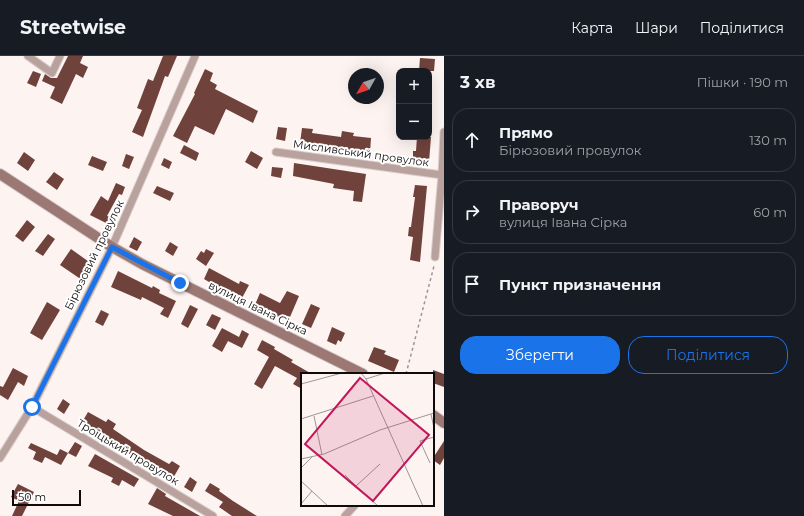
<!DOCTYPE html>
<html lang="uk">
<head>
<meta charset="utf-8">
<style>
	body { margin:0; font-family:Montserrat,sans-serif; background:#242831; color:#f1f3f6 }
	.controls { position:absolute; right:12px; top:12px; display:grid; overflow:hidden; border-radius:8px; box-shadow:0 4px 16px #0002 }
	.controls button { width:36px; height:36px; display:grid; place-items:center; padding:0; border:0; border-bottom:1px solid #363941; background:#171b24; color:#f1f3f6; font:20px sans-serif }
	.compass { position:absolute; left:348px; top:12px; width:36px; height:36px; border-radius:50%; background:#171b24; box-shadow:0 4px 16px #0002; rotate:230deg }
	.scale { position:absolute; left:12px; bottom:10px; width:69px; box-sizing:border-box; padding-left:4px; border:2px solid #100b0a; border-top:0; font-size:11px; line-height:14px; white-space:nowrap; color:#100b0a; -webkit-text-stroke:3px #fff; paint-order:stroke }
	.stop { position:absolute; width:12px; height:12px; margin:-9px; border:3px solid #1a73e8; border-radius:50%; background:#fff }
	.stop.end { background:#1a73e8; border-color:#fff; box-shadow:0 1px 4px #0008 }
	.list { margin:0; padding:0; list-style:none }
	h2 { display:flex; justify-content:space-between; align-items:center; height:52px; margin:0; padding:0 16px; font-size:17px }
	h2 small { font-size:13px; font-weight:400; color:#9ea1a6 }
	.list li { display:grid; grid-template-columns:26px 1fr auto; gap:12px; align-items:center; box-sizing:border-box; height:64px; margin:0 8px 8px; padding:0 8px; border:1px solid #363941; border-radius:16px }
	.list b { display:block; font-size:15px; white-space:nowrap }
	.list p { margin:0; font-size:13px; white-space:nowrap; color:#9ea1a6 }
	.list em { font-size:13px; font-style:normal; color:#9ea1a6 }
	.actions { display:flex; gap:8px; padding:12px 16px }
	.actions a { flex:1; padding:9px 0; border:1px solid #1a73e8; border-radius:16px; text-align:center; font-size:14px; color:#1a73e8 }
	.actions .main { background:#1a73e8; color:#fff }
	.icon { flex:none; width:22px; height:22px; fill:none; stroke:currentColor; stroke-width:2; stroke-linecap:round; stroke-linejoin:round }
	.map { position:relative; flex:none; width:444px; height:460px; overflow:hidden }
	header { display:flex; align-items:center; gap:24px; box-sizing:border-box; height:56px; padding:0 20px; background:#171b24; border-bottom:1px solid #363941 }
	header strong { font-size:19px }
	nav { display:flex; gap:22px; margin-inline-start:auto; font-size:14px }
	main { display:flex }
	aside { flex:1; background:#171b24 }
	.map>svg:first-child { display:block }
	.building { fill:#70423c }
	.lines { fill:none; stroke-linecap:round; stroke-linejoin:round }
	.street-casing { stroke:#d7cecc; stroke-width:9 }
	.secondary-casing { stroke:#d7cecc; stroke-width:12 }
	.path { stroke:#9d9594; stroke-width:1.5; stroke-dasharray:3 3; stroke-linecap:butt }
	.street { stroke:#b9a19d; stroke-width:7 }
	.secondary { stroke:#9b7873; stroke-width:10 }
	.route { stroke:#1a73e8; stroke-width:5 }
	.labels { text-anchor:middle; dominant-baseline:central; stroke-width:4; stroke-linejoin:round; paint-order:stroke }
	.street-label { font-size:11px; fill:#100b0a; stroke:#fff }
	.inset-road { fill:none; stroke:#9e9695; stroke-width:1 }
	.view { fill:#c2185b; fill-opacity:0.15; stroke:#c2185b; stroke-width:2 }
	.inset-edge { fill:none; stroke:#100b0a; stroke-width:2 }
</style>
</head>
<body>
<header>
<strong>Streetwise</strong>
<nav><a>Карта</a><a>Шари</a><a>Поділитися</a></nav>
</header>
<main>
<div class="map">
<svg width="444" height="460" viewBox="0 0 444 460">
	<rect width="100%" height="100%" fill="#fdf3f1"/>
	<!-- building -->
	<path class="building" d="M 68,0 L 83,0 L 80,7 L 88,11 L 83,22 L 76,18 L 62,48 L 50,42 L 55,31 L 42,25 L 45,18 L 51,22 L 57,22 Z
		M 163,0 L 177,0 L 168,21 L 165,20 L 143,81 L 132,76 L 142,54 L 137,52 L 148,23 L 153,25 Z
		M 420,2 L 435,3 L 434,15 L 419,15 Z
		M 205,13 L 213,17 L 210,25 L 217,29 L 215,33 L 258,55 L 253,67 L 226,53 L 214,79 L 195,70 L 187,87 L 173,80 L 195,38 L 194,37 Z
		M 33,15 L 41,18 L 36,31 L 27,27 Z
		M 278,71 L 287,72 L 285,85 L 276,83 Z
		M 302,72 L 313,73 L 312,77 L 341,81 L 342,75 L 354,77 L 353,80 L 371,82 L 370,97 L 300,87 Z
		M 417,81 L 431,81 L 429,106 L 413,105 L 413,95 L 416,95 Z
		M 184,89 L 199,97 L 196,105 L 180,97 Z
		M 251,95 L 263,102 L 257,113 L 245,106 Z
		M 24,96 L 35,104 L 28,115 L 17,107 Z
		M 126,98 L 134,101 L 129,113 L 122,110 Z
		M 92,100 L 107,106 L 103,115 L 88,109 Z
		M 164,102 L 172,106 L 169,113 L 161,109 Z
		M 294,107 L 366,118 L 362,146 L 353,145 L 354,135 L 333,132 L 334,128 L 293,120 Z
		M 272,111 L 283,112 L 281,122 L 271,120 Z
		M 54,116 L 64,123 L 57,134 L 46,126 Z
		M 116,127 L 125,131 L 122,139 L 119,138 L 107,160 L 110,161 L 106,167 L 90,159 L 101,140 L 108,145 Z
		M 415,129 L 427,130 L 420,206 L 410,204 L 413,181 L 408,180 L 409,171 L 411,171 L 415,141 L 413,141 Z
		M 157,130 L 174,137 L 170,145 L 153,137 Z
		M 27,164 L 35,171 L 23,186 L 15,180 Z
		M 48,178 L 55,183 L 43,200 L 35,195 Z
		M 134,181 L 142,186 L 137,195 L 129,191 Z
		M 170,186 L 178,191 L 173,200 L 165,195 Z
		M 71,193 L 92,208 L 82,224 L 60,209 Z
		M 206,193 L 214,197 L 206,210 L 196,203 L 201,195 L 204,197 Z
		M 209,212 L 239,228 L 240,225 L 249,229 L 242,242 L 231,239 L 204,223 Z
		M 118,215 L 152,232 L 153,230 L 160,234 L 159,237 L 176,245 L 168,262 L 160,258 L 164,252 L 142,241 L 141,244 L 111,231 Z
		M 287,235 L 299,240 L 290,261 L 287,260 L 286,264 L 254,251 L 260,237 L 280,247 Z
		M 47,246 L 60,254 L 42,284 L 30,277 Z
		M 311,248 L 320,252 L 311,272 L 302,268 Z
		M 190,249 L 198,253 L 188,272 L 181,268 Z
		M 101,254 L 109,258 L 103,270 L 95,266 Z
		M 212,258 L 221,262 L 215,274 L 206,269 Z
		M 332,271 L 345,277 L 341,286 L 338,284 L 336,289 L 327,285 Z
		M 222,272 L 239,281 L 242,274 L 249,278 L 242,292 L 228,285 L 222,296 L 212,290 Z
		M 262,284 L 275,291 L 274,293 L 293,304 L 291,306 L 312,318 L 302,318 L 302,333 L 293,328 L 297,322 L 275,310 L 262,333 L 254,328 L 269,301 L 257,294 Z
		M 374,291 L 386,295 L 384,298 L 399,304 L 394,316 L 368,305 Z
		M 13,312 L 28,320 L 24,330 L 18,326 L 8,344 L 0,339 L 0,330 L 3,331 Z
		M 433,314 L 444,318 L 444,331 L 433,327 Z
		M 63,343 L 70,348 L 64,358 L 57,353 Z
		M 88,356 L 106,366 L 108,363 L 116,368 L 113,373 L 144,394 L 169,408 L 172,405 L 180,410 L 172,424 L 81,368 Z
		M 444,385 L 444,402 L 440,409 L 433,404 L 433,402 Z
		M 75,386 L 82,390 L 76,401 L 68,397 Z
		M 31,387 L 57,399 L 60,393 L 68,397 L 61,409 L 45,401 L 42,407 L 33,403 L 36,396 L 28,392 Z
		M 95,398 L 139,423 L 134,431 L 122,424 L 119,430 L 111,426 L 113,422 L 88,410 Z
		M 190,421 L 197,426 L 192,436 L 184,431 Z
		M 210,427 L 220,433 L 219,435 L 233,445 L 257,460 L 232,460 L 219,451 L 223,446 L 205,435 Z
		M 18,428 L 34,436 L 22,460 L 12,460 L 19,445 L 11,441 Z
		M 157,432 L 166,438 L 165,440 L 200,460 L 173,460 L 148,448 Z"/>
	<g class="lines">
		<!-- street casing -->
		<g class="street-casing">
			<path id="street" d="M 28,0 L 52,17 L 60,0
				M 276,96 L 442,119 L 435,201
				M 442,119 L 444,76
				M 32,351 L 213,460
				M 0,402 L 32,351 L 112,191 L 195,0
				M 345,460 L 355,449"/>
		</g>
		<!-- secondary casing -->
		<g class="secondary-casing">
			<path id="secondary" d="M 0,118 L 112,191 L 142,208 L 363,318
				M 433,359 L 444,367"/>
		</g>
		<!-- path -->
		<path class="path" d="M 406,318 L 434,210"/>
		<!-- street -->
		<use href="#street" class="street"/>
		<!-- secondary -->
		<use href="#secondary" class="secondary"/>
	</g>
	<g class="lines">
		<!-- route -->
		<path class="route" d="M 32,351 L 112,191 L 180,227"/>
	</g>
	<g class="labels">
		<!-- street labels -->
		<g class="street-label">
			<text transform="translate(361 97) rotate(8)">Мисливський провулок</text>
			<text transform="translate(94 199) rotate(-64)">Бірюзовий провулок</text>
			<text transform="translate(258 252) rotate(26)">вулиця Івана Сірка</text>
			<text transform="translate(128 396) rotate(31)">Троїцький провулок</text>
		</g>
	</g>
	<!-- overview -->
	<g transform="translate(301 317)">
		<rect width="133" height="133" fill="#fdf3f1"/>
		<path class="inset-road" d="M 60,0 L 65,6 L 84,0M 65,6 L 122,133M 0,11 L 41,0M 130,41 L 133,55M 13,43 L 21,82M 0,46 L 72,23M 0,86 L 23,81 L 79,57 L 133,40M 129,90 L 119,68 L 133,64M 0,95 L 11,84M 44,102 L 55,113 L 79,91M 0,108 L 27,133M 55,113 L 77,133M 0,131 L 11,118"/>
		<path class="view" d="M 59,5 L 128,62 L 72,128 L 4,71 Z"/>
		<rect width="133" height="133" class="inset-edge"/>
	</g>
</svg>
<div class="controls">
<button>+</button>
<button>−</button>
</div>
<svg class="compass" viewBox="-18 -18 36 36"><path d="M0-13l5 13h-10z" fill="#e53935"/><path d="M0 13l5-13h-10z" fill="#9ea1a6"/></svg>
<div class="scale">50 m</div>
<div class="stop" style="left:32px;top:351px"></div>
<div class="stop end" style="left:180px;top:227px"></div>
</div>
<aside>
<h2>3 хв<small>Пішки · 190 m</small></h2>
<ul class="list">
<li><svg class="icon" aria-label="ahead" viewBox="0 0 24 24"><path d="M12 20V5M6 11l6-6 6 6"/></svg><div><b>Прямо</b><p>Бірюзовий провулок</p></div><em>130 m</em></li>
<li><svg class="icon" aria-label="right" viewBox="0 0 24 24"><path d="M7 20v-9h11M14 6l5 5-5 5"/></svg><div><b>Праворуч</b><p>вулиця Івана Сірка</p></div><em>60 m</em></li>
<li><svg class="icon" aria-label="arrive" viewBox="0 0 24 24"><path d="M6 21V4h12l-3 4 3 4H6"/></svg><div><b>Пункт призначення</b></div></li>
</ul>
<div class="actions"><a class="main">Зберегти</a><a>Поділитися</a></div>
</aside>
</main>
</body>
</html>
